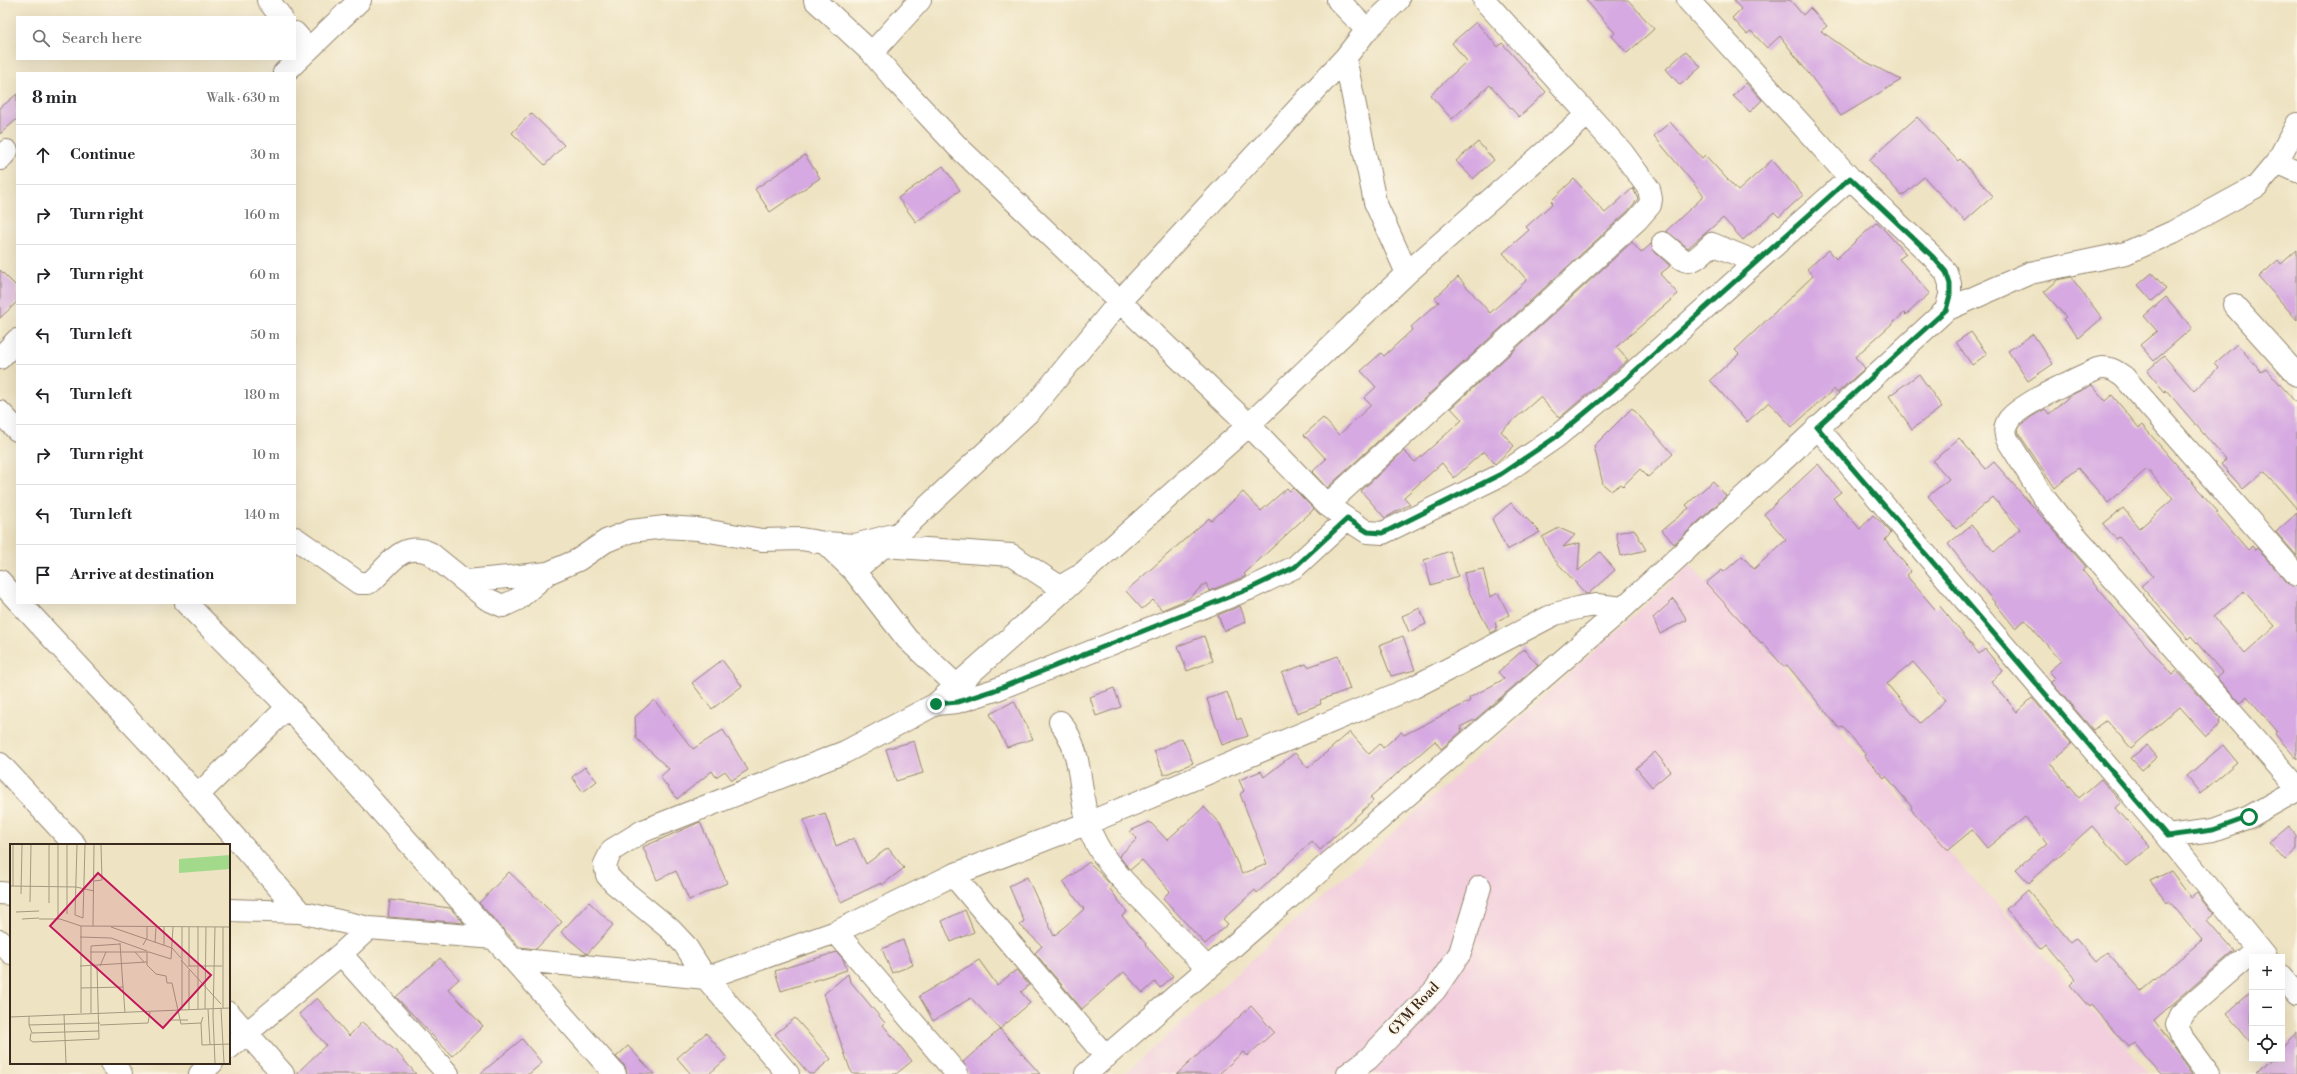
<!DOCTYPE html>
<html lang="en">
<head>
<meta charset="utf-8">
<style>
	body { margin:0; font-family:"Libre Bodoni",serif; background:#f6f6f6; color:#202124 }
	.controls { position:absolute; right:12px; bottom:12px; display:grid; overflow:hidden; border-radius:0px; box-shadow:0 4px 16px #0002 }
	.controls button { width:36px; height:36px; display:grid; place-items:center; padding:0; border:0; border-bottom:1px solid #e0e0e0; background:#fff; color:#202124; font:20px sans-serif }
	.stop { position:absolute; width:12px; height:12px; margin:-9px; border:3px solid #0b8043; border-radius:50%; background:#fff }
	.stop.end { background:#0b8043; border-color:#fff; box-shadow:0 1px 4px #0008 }
	.list { margin:0; padding:0; list-style:none }
	h2 { display:flex; justify-content:space-between; align-items:center; height:52px; margin:0; padding:0 16px; font-size:17px }
	h2 small { font-size:13px; font-weight:400; color:#757577 }
	.list li { display:grid; grid-template-columns:26px 1fr auto; gap:12px; align-items:center; box-sizing:border-box; height:60px; padding:0 16px; border-top:1px solid #e0e0e0 }
	.list b { display:block; font-size:15px; white-space:nowrap }
	.list em { font-size:13px; font-style:normal; color:#757577 }
	.icon { flex:none; width:22px; height:22px; fill:none; stroke:currentColor; stroke-width:2; stroke-linecap:round; stroke-linejoin:round }
	.map { position:relative; flex:none; width:2297px; height:1074px; overflow:hidden }
	.search { position:absolute; background:#fff; box-shadow:0 4px 16px #0002; left:16px; top:16px; width:280px; height:44px; display:flex; align-items:center; gap:10px; box-sizing:border-box; padding:0 14px; border-radius:0px; color:#757577; font-size:15px }
	.panel { position:absolute; background:#fff; box-shadow:0 4px 16px #0002; left:16px; top:72px; width:280px; height:532px; border-radius:0px }
	.map>svg:first-child { display:block }
	.built { fill:#f3cfde }
	.building { fill:#d6a9e2; fill-rule:evenodd }
	.lines { fill:none; stroke-linecap:round; stroke-linejoin:round }
	.minor-casing { stroke:#948670; stroke-width:24 }
	.minor { stroke:#fff; stroke-width:22 }
	.route { stroke:#0b8043; stroke-width:5 }
	.labels { text-anchor:middle; dominant-baseline:central; stroke-width:3.5; stroke-linejoin:round; paint-order:stroke }
	.street-label { font-size:14px; fill:#3b2a1e; stroke:#fcf5e5 }
	.inset-road { fill:none; stroke:#a69980; stroke-width:1 }
	.view { fill:#c2185b; fill-opacity:0.15; stroke:#c2185b; stroke-width:2 }
	.inset-edge { fill:none; stroke:#3b2a1e; stroke-width:2 }
</style>
</head>
<body>
<div class="map">
<svg width="2297" height="1074" viewBox="0 0 2297 1074">
	<rect width="100%" height="100%" fill="#fcf5e5"/>
	<filter id="ink" filterUnits="userSpaceOnUse"><feTurbulence type="fractalNoise" baseFrequency=".025" numOctaves="2"/><feDisplacementMap in="SourceGraphic" scale="8" xChannelSelector="R" yChannelSelector="G"/><feConvolveMatrix kernelMatrix="1 2 1 2 8 2 1 2 1" color-interpolation-filters="sRGB"/></filter>
	<filter id="wash" filterUnits="userSpaceOnUse"><feTurbulence type="fractalNoise" baseFrequency=".012" numOctaves="4" result="noise"/><feDisplacementMap in="SourceGraphic" scale="16" xChannelSelector="R" yChannelSelector="G"/><feGaussianBlur stdDeviation="0.9" result="paint"/><feColorMatrix in="noise" values="0 0 0 0 0 0 0 0 0 0 0 0 0 0 0 0 0 1.4 0 .05"/><feComposite in="paint" operator="in"/></filter>
	<g filter="url(#wash)">
		<rect width="100%" height="100%" fill="#eee3c2"/>
		<!-- built -->
		<path class="built" d="M 1690,565 L 2150,1074 L 1125,1074 Z"/>
		<g id="blocks">
			<!-- building -->
			<path class="building" d="M 1586,0 L 1628,0 L 1654,29 L 1627,53 L 1612,36 L 1615,33 Z
				M 1733,0 L 1790,0 L 1803,15 L 1810,8 L 1827,26 L 1821,31 L 1859,58 L 1901,80 L 1841,116 L 1780,36 L 1767,48 L 1751,31 L 1747,34 L 1732,18 L 1741,9 Z
				M 1476,22 L 1498,47 L 1502,43 L 1546,92 L 1519,117 L 1490,85 L 1452,119 L 1430,95 L 1467,61 L 1452,43 Z
				M 1686,51 L 1701,67 L 1680,85 L 1666,69 Z
				M 1746,83 L 1762,100 L 1750,112 L 1733,96 Z
				M 17,94 L 17,119 L 0,134 L 0,108 Z
				M 531,113 L 564,145 L 545,165 L 512,133 Z
				M 1917,117 L 1958,161 L 1960,159 L 1993,196 L 1965,221 L 1924,177 L 1902,196 L 1869,160 Z
				M 1670,122 L 1702,158 L 1705,155 L 1738,191 L 1772,160 L 1803,195 L 1779,217 L 1774,212 L 1743,240 L 1723,218 L 1688,248 L 1666,231 L 1704,196 L 1654,136 Z
				M 1478,142 L 1494,160 L 1473,179 L 1456,161 Z
				M 805,155 L 820,178 L 770,212 L 755,189 Z
				M 943,166 L 960,190 L 916,222 L 898,198 Z
				M 1574,179 L 1605,213 L 1633,188 L 1638,199 L 1628,211 L 1327,488 L 1312,472 L 1326,459 L 1304,435 L 1323,418 L 1339,435 L 1371,405 L 1364,398 L 1376,387 L 1361,371 L 1381,353 L 1384,356 L 1413,329 L 1411,327 L 1439,302 L 1435,298 L 1458,277 L 1490,313 L 1527,280 L 1503,253 L 1529,230 L 1526,227 L 1553,203 L 1551,201 Z
				M 1877,222 L 1906,254 L 1899,259 L 1930,293 L 1906,315 L 1904,313 L 1855,357 L 1865,368 L 1837,393 L 1834,389 L 1792,427 L 1769,402 L 1747,422 L 1710,380 L 1739,354 L 1735,350 L 1813,276 L 1807,269 L 1829,250 L 1836,259 Z
				M 1632,242 L 1641,253 L 1651,244 L 1655,252 L 1670,266 L 1660,274 L 1678,294 L 1616,347 L 1628,360 L 1559,418 L 1540,397 L 1501,431 L 1514,446 L 1495,464 L 1484,451 L 1454,478 L 1442,463 L 1404,497 L 1410,504 L 1385,518 L 1361,491 L 1404,451 L 1415,462 L 1462,420 L 1451,408 Z
				M 2297,250 L 2297,320 L 2259,277 L 2278,260 L 2281,264 Z
				M 0,270 L 17,287 L 17,302 L 0,318 Z
				M 2152,273 L 2166,289 L 2152,301 L 2138,285 Z
				M 2071,277 L 2102,318 L 2079,338 L 2063,319 L 2066,317 L 2044,292 L 2058,280 Z
				M 2166,297 L 2192,328 L 2154,361 L 2140,345 L 2157,331 L 2144,316 Z
				M 1971,332 L 1987,354 L 1972,365 L 1956,342 Z
				M 2033,334 L 2053,364 L 2028,381 L 2008,351 Z
				M 2237,344 L 2261,372 L 2266,368 L 2297,404 L 2297,509 L 2264,471 L 2243,489 L 2221,464 L 2226,460 L 2166,390 L 2165,392 L 2147,371 L 2164,356 L 2194,391 L 2218,368 L 2214,364 Z
				M 1919,374 L 1942,407 L 1912,429 L 1889,396 Z
				M 2092,385 L 2105,401 L 2112,395 L 2139,428 L 2142,425 L 2218,512 L 2216,513 L 2248,550 L 2252,546 L 2255,550 L 2257,548 L 2288,583 L 2297,587 L 2297,759 L 2275,734 L 2277,731 L 2247,696 L 2240,703 L 2216,677 L 2222,672 L 2191,636 L 2188,639 L 2141,586 L 2153,576 L 2119,537 L 2116,539 L 2103,524 L 2123,508 L 2140,528 L 2173,499 L 2147,469 L 2108,503 L 2078,468 L 2055,488 L 2019,434 L 2018,428 L 2031,417 L 2045,409 L 2049,414 L 2071,395 ZM 2244,591 L 2275,626 L 2245,653 L 2214,617 Z
				M 1632,408 L 1673,454 L 1648,477 L 1640,469 L 1623,486 L 1621,484 L 1611,491 L 1603,484 L 1594,446 Z
				M 1959,438 L 1986,469 L 1994,462 L 2086,567 L 2082,570 L 2172,675 L 2177,671 L 2221,719 L 2219,721 L 2220,724 L 2206,736 L 2180,707 L 2131,748 L 2106,720 L 2093,730 L 2051,682 L 2055,678 L 2049,671 L 2061,661 L 2025,620 L 2015,628 L 1948,544 L 1971,525 L 1994,552 L 2020,529 L 1993,497 L 1956,529 L 1928,496 L 1949,479 L 1933,461 Z
				M 1818,464 L 1841,492 L 1833,498 L 1860,529 L 1873,515 L 1884,525 L 1891,533 L 1885,540 L 1911,571 L 1906,575 L 1935,609 L 1939,605 L 1979,654 L 1985,649 L 2003,671 L 1991,681 L 2017,712 L 2032,698 L 2072,744 L 2050,763 L 2079,798 L 2101,779 L 2121,803 L 2116,808 L 2150,847 L 2127,866 L 2092,826 L 2029,883 L 2016,869 L 2047,843 L 2025,817 L 1987,848 L 1972,830 L 1948,850 L 1911,809 L 1912,807 L 1886,776 L 1884,778 L 1864,756 L 1866,754 L 1842,726 L 1839,728 L 1787,665 L 1784,667 L 1762,642 L 1761,643 L 1706,583 L 1722,570 L 1724,572 L 1742,556 L 1754,569 L 1786,540 L 1764,514 ZM 1913,662 L 1946,700 L 1920,723 L 1887,684 Z
				M 1713,481 L 1726,496 L 1674,544 L 1662,530 L 1689,508 L 1686,505 Z
				M 1287,488 L 1290,491 L 1293,488 L 1314,509 L 1244,574 L 1246,576 L 1209,591 L 1206,583 L 1188,599 L 1162,610 L 1153,600 L 1142,609 L 1126,591 L 1209,518 L 1211,521 L 1243,492 L 1261,511 Z
				M 1511,503 L 1540,532 L 1507,550 L 1492,519 Z
				M 2297,513 L 2297,556 L 2276,532 Z
				M 1559,528 L 1575,535 L 1563,547 L 1580,543 L 1578,571 L 1600,552 L 1615,570 L 1588,594 L 1586,594 L 1553,558 L 1542,537 Z
				M 1634,529 L 1646,550 L 1621,556 L 1616,533 Z
				M 1450,551 L 1458,576 L 1431,585 L 1424,560 Z
				M 1483,569 L 1490,597 L 1498,593 L 1509,615 L 1495,622 L 1497,630 L 1491,633 L 1468,590 L 1464,573 Z
				M 1674,599 L 1687,620 L 1660,634 L 1653,618 Z
				M 1240,606 L 1246,622 L 1224,631 L 1218,615 Z
				M 1420,608 L 1426,624 L 1409,632 L 1402,616 Z
				M 1204,636 L 1213,661 L 1187,671 L 1178,646 Z
				M 1403,636 L 1415,670 L 1391,676 L 1379,645 Z
				M 1524,649 L 1538,665 L 1476,719 L 1460,727 L 1462,731 L 1441,749 L 1435,741 L 1370,797 L 1373,801 L 1320,850 L 1312,841 L 1257,893 L 1255,890 L 1223,919 L 1228,924 L 1205,944 L 1163,898 L 1170,891 L 1142,860 L 1130,870 L 1119,856 L 1137,839 L 1130,831 L 1150,822 L 1167,840 L 1204,807 L 1220,824 L 1242,874 L 1267,864 L 1240,794 L 1244,791 L 1239,780 L 1261,771 L 1264,777 L 1295,753 L 1308,768 L 1350,732 L 1369,754 L 1380,744 L 1383,748 L 1401,732 L 1404,735 L 1470,701 L 1469,698 L 1504,679 L 1498,672 Z
				M 1338,656 L 1350,689 L 1320,700 L 1321,704 L 1297,713 L 1282,673 L 1306,664 L 1308,667 Z
				M 722,660 L 742,686 L 712,709 L 692,683 Z
				M 1114,688 L 1121,707 L 1096,716 L 1090,697 Z
				M 1227,692 L 1237,720 L 1241,718 L 1248,736 L 1222,745 L 1207,699 Z
				M 654,700 L 693,749 L 723,730 L 748,770 L 732,780 L 725,771 L 716,777 L 712,771 L 677,799 L 660,777 L 669,769 L 636,738 L 635,717 Z
				M 1014,701 L 1033,739 L 1007,747 L 990,714 Z
				M 1182,738 L 1193,763 L 1164,775 L 1154,751 Z
				M 914,741 L 923,773 L 896,781 L 886,749 Z
				M 2147,745 L 2157,757 L 2142,770 L 2131,758 Z
				M 2223,745 L 2237,762 L 2201,793 L 2187,776 Z
				M 1655,752 L 1671,771 L 1652,787 L 1636,768 Z
				M 585,767 L 597,781 L 583,792 L 572,777 Z
				M 825,813 L 836,846 L 854,838 L 866,864 L 888,848 L 904,868 L 882,885 L 881,883 L 841,902 L 810,838 L 804,820 Z
				M 700,822 L 727,883 L 689,900 L 676,871 L 657,880 L 643,847 Z
				M 2288,826 L 2297,836 L 2297,849 L 2285,860 L 2269,842 Z
				M 1089,862 L 1112,886 L 1110,889 L 1127,912 L 1122,916 L 1146,944 L 1145,945 L 1173,976 L 1160,988 L 1155,982 L 1143,993 L 1124,972 L 1082,1009 L 1035,953 L 1042,946 L 1020,925 L 1024,921 L 1009,886 L 1027,877 L 1054,936 L 1084,909 L 1063,882 Z
				M 2171,871 L 2191,898 L 2197,893 L 2214,914 L 2207,920 L 2234,951 L 2154,1020 L 2193,1074 L 2162,1074 L 2134,1042 L 2128,1047 L 2091,1005 L 2089,1007 L 2070,985 L 2076,979 L 2046,944 L 2040,949 L 2006,909 L 2028,890 L 2071,943 L 2076,939 L 2096,962 L 2107,952 L 2142,991 L 2202,940 L 2169,901 L 2167,903 L 2150,881 Z
				M 509,872 L 562,922 L 536,949 L 520,947 L 479,903 Z
				M 390,900 L 450,908 L 464,923 L 388,917 Z
				M 589,902 L 613,925 L 587,954 L 561,932 Z
				M 965,910 L 974,932 L 951,942 L 942,921 Z
				M 903,940 L 913,965 L 892,973 L 882,949 Z
				M 837,952 L 843,959 L 847,970 L 781,991 L 775,971 Z
				M 440,958 L 459,979 L 448,989 L 483,1026 L 452,1056 L 396,997 Z
				M 979,960 L 997,985 L 1016,970 L 1029,985 L 1021,992 L 1030,1003 L 1000,1029 L 971,998 L 933,1021 L 919,996 Z
				M 848,974 L 850,981 L 885,1023 L 883,1025 L 912,1061 L 896,1074 L 853,1074 L 850,1069 L 824,994 Z
				M 2249,993 L 2252,996 L 2251,1043 L 2226,1013 Z
				M 317,998 L 349,1036 L 362,1022 L 397,1052 L 416,1074 L 296,1074 L 326,1045 L 299,1014 Z
				M 1251,1006 L 1274,1032 L 1247,1056 L 1243,1052 L 1219,1074 L 1177,1074 Z
				M 795,1018 L 831,1059 L 813,1074 L 809,1074 L 775,1034 Z
				M 1000,1029 L 1040,1074 L 969,1074 L 963,1062 Z
				M 706,1033 L 727,1058 L 709,1074 L 691,1074 L 677,1058 Z
				M 2297,1034 L 2297,1074 L 2256,1074 L 2271,1059 L 2282,1059 L 2282,1049 Z
				M 522,1039 L 542,1063 L 529,1074 L 480,1074 Z
				M 628,1046 L 654,1074 L 627,1074 L 625,1066 L 616,1057 Z"/>
		</g>
	</g>
	<g filter="url(#ink)">
		<use href="#blocks" fill-opacity="0" stroke="#948670" stroke-width="1"/>
		<g class="lines">
			<!-- minor casing -->
			<g class="minor-casing">
				<path id="minor" d="M 268,0 L 281,17
					M 815,0 L 872,53
					M 920,0 L 872,53 L 896,81 L 957,146 L 1249,425 L 1327,505 L 1347,519
					M 1338,0 L 1367,30
					M 1688,0 L 1850,178 L 1932,256 L 1946,272 L 1950,284 L 1950,295 L 1946,310
					M 295,33 L 309,49
					M 1345,58 L 1375,202 L 1407,273
					M 284,73 L 360,0
					M 0,159 L 7,151
					M 2277,162 L 2297,171
					M 1663,243 C 1687,263 1686,270 1712,244 L 1756,262
					M 2234,305 L 2297,375
					M 0,358 L 17,340
					M 0,412 L 17,430
					M 1817,427 L 2167,836 L 2265,957
					M 1327,505 L 1637,220 L 1650,205 L 1651,199 L 1649,189 L 1622,152 L 1484,0
					M 295,538 L 359,583 L 368,583 L 373,580 C 391,563 402,541 430,553 L 487,599 L 503,606 L 518,599 L 548,573 L 578,560 L 606,541 L 631,531 L 665,527 L 697,529 L 762,540 L 801,539 L 825,543 L 854,571 L 907,639 L 957,686
					M 825,543 L 855,545 L 893,535
					M 884,546 L 1011,555 L 1060,587 L 1077,577
					M 854,571 L 898,534 L 1031,410 L 1120,301 L 1345,58 L 1367,30 L 1398,0
					M 2297,575 L 2124,377 C 2114,370 2108,366 2097,369 C 2077,379 2019,404 2008,421 C 2004,428 2005,432 2007,439 L 2042,495 L 2060,518 L 2297,787
					M 0,581 L 17,600
					M 467,581 L 548,573
					M 20,603 L 198,795 L 300,912
					M 186,603 L 288,707 L 615,1074
					M 936,704 L 957,702 L 995,690 L 1251,588 L 1295,567 L 1347,519 L 1367,532 L 1383,533 L 1501,475 L 1556,437 L 1626,379 L 1850,178
					M 1060,722 C 1086,755 1077,799 1092,835 C 1104,863 1128,886 1149,907 C 1168,928 1188,948 1208,969
					M 0,764 L 75,845
					M 198,795 L 288,707
					M 2167,836 L 2213,830 L 2249,817 L 2297,790
					M 953,875 L 1106,1057
					M 0,893 L 11,894
					M 229,910 L 300,912 L 369,928 L 495,938
					M 836,932 L 957,1074
					M 0,941 L 11,953
					M 341,954 L 448,1074
					M 512,959 L 706,978 L 836,932 L 953,875 L 1088,823 L 1414,687 L 1555,614 L 1582,607 L 1597,605 L 1623,608
					M 2282,976 L 2297,993
					M 229,1013 L 283,1074
					M 229,1048 L 341,954 L 369,928
					M 111,1063 L 121,1074
					M 200,1074 L 212,1063
					M 788,1074 L 706,978 L 685,945 L 670,929 L 614,883 L 607,875 L 605,864 L 612,850 L 643,831 L 845,752 L 936,704 L 1249,425 L 1407,273 L 1587,115
					M 1086,1074 L 1623,608 L 1946,310 L 2030,273 L 2126,253 L 2173,232 L 2257,186 L 2277,162 L 2297,124
					M 1348,1074 L 1368,1059 L 1435,990 L 1460,953 L 1480,887
					M 2209,1074 L 2183,1039 L 2177,1025 L 2182,1013 L 2257,948"/>
			</g>
			<!-- minor -->
			<use href="#minor" class="minor"/>
		</g>
	</g>
	<g class="lines" filter="url(#ink)">
		<!-- route -->
		<path class="route" d="M 936,704 L 958,702 L 995,690 L 1251,588 L 1295,567 L 1347,519 L 1368,532 L 1383,533 L 1501,474 L 1556,437 L 1626,379 L 1850,178 L 1932,256 L 1946,272 L 1950,284 L 1950,295 L 1946,310 L 1817,427 L 2167,836 L 2213,830 L 2249,817"/>
	</g>
	<g class="labels">
		<!-- street labels -->
		<g class="street-label">
			<text transform="translate(1414 1009) rotate(-47)">GYM Road</text>
		</g>
	</g>
	<!-- overview -->
	<g transform="translate(10 844)">
		<rect width="220" height="220" fill="#eee3c2"/>
		<path d="M 220,11 L 220,25 L 169,29 L 169,15 Z" fill="#a2d98a"/>
		<path class="inset-road" d="M 48,1 L 48,75M 67,1 L 65,71 L 73,74 L 75,1M 84,37 L 92,36 L 91,1M 0,42 L 66,43 L 84,47M 3,42 L 3,1M 11,50 L 12,1M 20,58 L 21,1M 39,59 L 39,1M 6,68 L 29,67M 57,70 L 57,1M 12,75 L 29,74M 29,75 L 50,75 L 71,82 L 220,83M 83,82 L 84,1M 188,82 L 188,165M 101,83 L 162,104 L 171,114M 205,83 L 203,172 L 205,219M 213,83 L 213,164M 70,93 L 101,94 L 137,107M 145,99 L 146,83M 133,101 L 137,94 L 137,83M 154,101 L 154,83M 80,108 L 139,108 L 161,115 L 163,83M 125,108 L 134,118M 137,108 L 137,121 L 146,130 L 156,132 L 157,139 L 162,139 L 171,180 L 191,179M 171,116 L 211,160M 70,122 L 137,118M 90,122 L 96,108M 178,122 L 212,122M 179,122 L 179,83M 179,126 L 179,166M 113,143 L 115,169M 71,144 L 113,143 L 110,99M 211,164 L 214,219M 195,165 L 196,83M 198,165 L 200,201M 172,166 L 172,83M 71,169 L 71,82M 81,169 L 81,102 L 110,100M 54,170 L 56,219M 19,172 L 19,181 L 90,179M 0,173 L 220,164M 193,173 L 191,179 L 192,201 L 220,200M 160,176 L 178,176M 19,181 L 22,189 L 89,187M 90,181 L 138,179 L 140,168M 21,189 L 20,196 L 23,198 L 89,195 L 87,122"/>
		<path class="view" d="M 88,29 L 201,131 L 153,184 L 40,82 Z"/>
		<rect width="220" height="220" class="inset-edge"/>
	</g>
</svg>
<div class="controls">
<button>+</button>
<button>−</button>
<button><svg class="icon" aria-label="locate" viewBox="0 0 24 24"><circle cx="12" cy="12" r="6"/><path d="M12 2v4M12 18v4M2 12h4M18 12h4"/></svg></button>
</div>
<div class="stop" style="left:2249px;top:817px"></div>
<div class="stop end" style="left:936px;top:704px"></div>
<div class="search"><svg class="icon" aria-label="search" viewBox="0 0 24 24"><circle cx="10" cy="10" r="6"/><path d="M15 15l6 6"/></svg>Search here</div>
<section class="panel">
<h2>8 min<small>Walk · 630 m</small></h2>
<ul class="list">
<li><svg class="icon" aria-label="ahead" viewBox="0 0 24 24"><path d="M12 20V5M6 11l6-6 6 6"/></svg><div><b>Continue</b></div><em>30 m</em></li>
<li><svg class="icon" aria-label="right" viewBox="0 0 24 24"><path d="M7 20v-9h11M14 6l5 5-5 5"/></svg><div><b>Turn right</b></div><em>160 m</em></li>
<li><svg class="icon" aria-label="right" viewBox="0 0 24 24"><path d="M7 20v-9h11M14 6l5 5-5 5"/></svg><div><b>Turn right</b></div><em>60 m</em></li>
<li><svg class="icon" aria-label="left" viewBox="0 0 24 24"><path d="M17 20v-9H6M10 6l-5 5 5 5"/></svg><div><b>Turn left</b></div><em>50 m</em></li>
<li><svg class="icon" aria-label="left" viewBox="0 0 24 24"><path d="M17 20v-9H6M10 6l-5 5 5 5"/></svg><div><b>Turn left</b></div><em>180 m</em></li>
<li><svg class="icon" aria-label="right" viewBox="0 0 24 24"><path d="M7 20v-9h11M14 6l5 5-5 5"/></svg><div><b>Turn right</b></div><em>10 m</em></li>
<li><svg class="icon" aria-label="left" viewBox="0 0 24 24"><path d="M17 20v-9H6M10 6l-5 5 5 5"/></svg><div><b>Turn left</b></div><em>140 m</em></li>
<li><svg class="icon" aria-label="arrive" viewBox="0 0 24 24"><path d="M6 21V4h12l-3 4 3 4H6"/></svg><div><b>Arrive at destination</b></div></li>
</ul>
</section>
</div>
</body>
</html>
